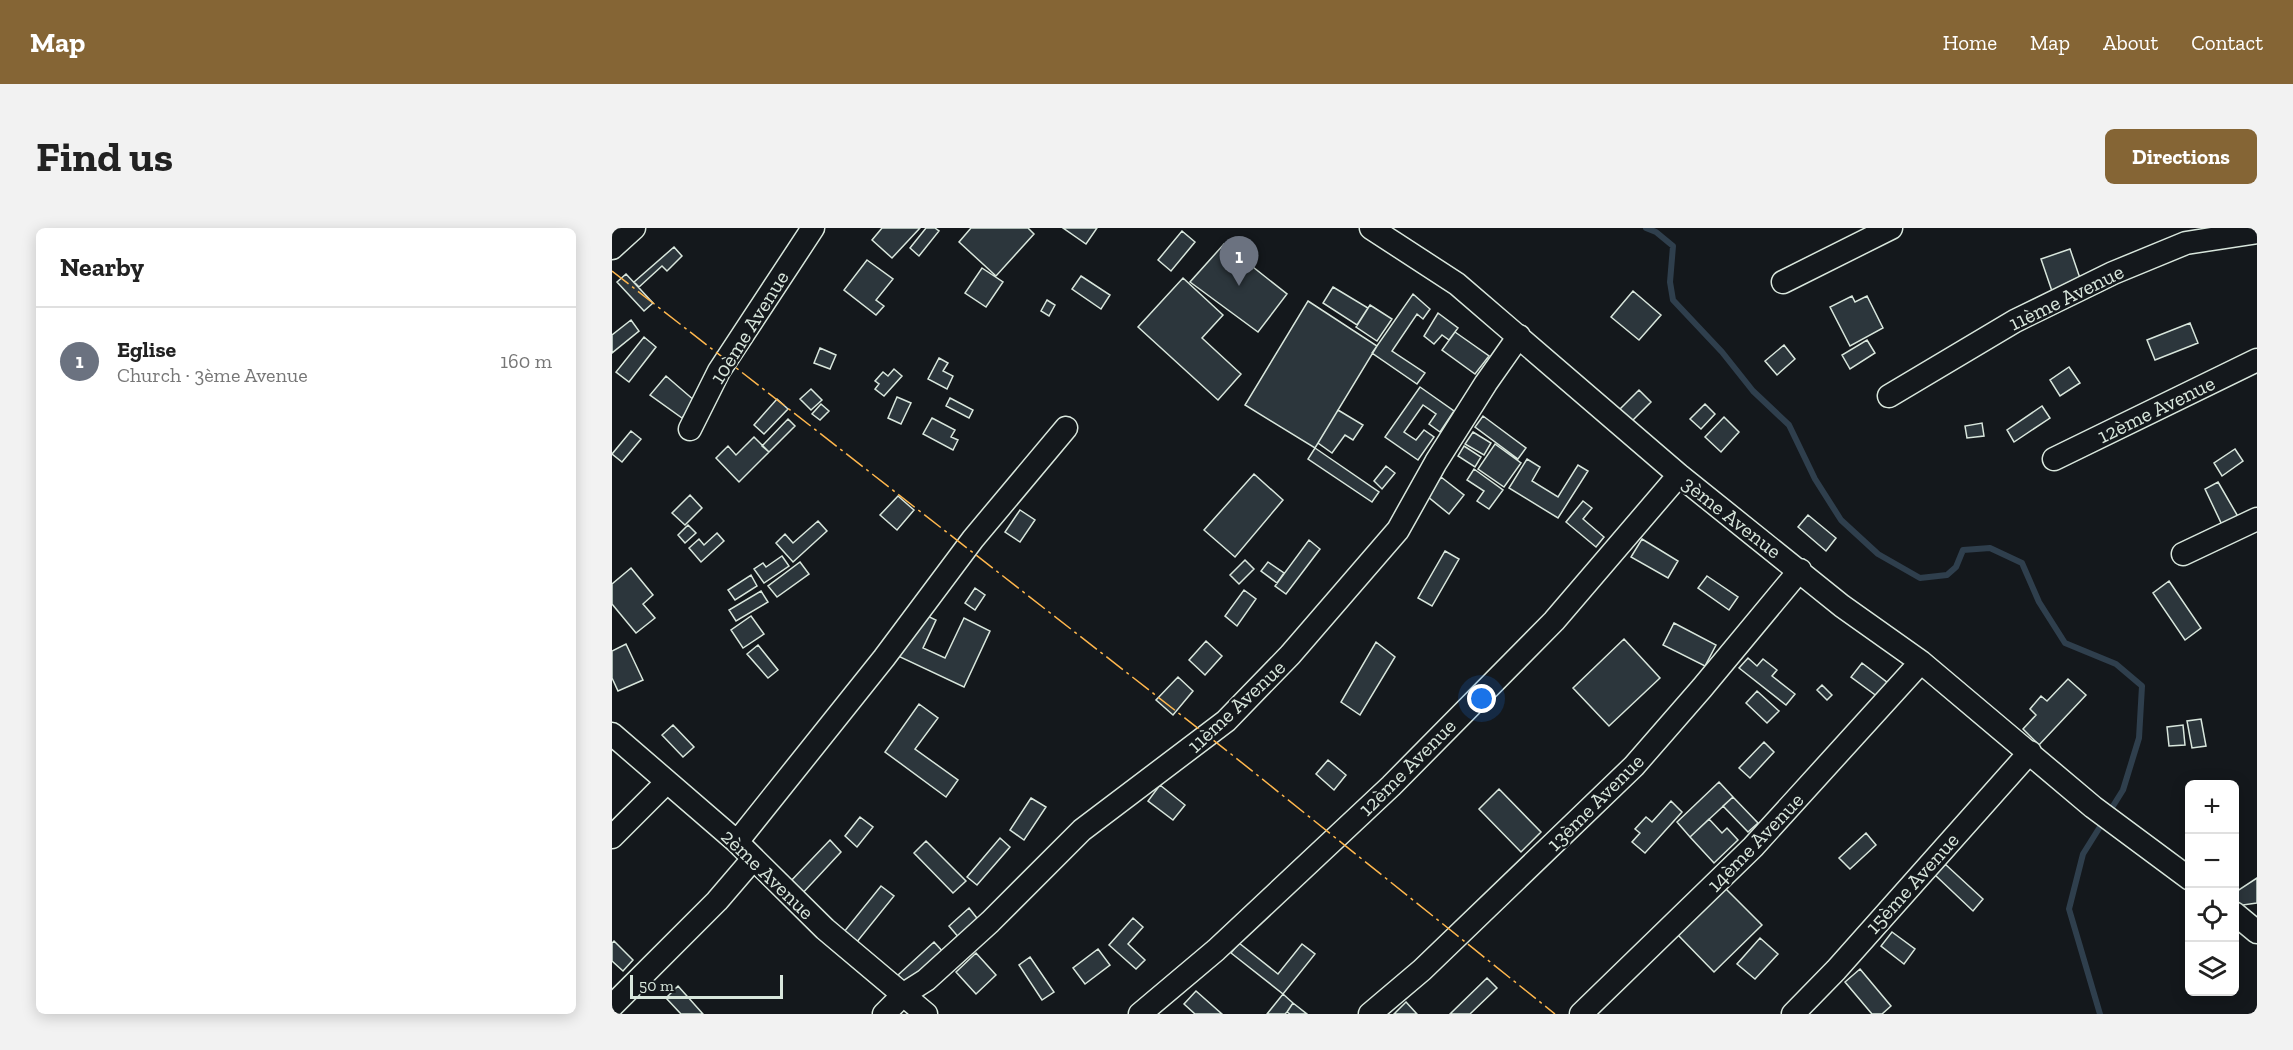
<!DOCTYPE html>
<html lang="en">
<head>
<meta charset="utf-8">
<style>
	body { margin:0; font-family:"Zilla Slab",serif; background:#f2f2f2; color:#222 }
	.controls { position:absolute; right:18px; bottom:18px; display:grid; overflow:hidden; border-radius:9px; box-shadow:0 3px 15px #0003 }
	.controls button { width:54px; height:54px; display:grid; place-items:center; padding:0; border:0; border-bottom:2px solid #e0e0e0; background:#fff; color:#222; font:30px sans-serif }
	.scale { position:absolute; left:18px; bottom:15px; width:153px; box-sizing:border-box; padding-left:6px; border:3px solid #d8e6dc; border-top:0; font-size:16px; line-height:21px; white-space:nowrap; color:#d8e6dc; -webkit-text-stroke:4px #14181c; paint-order:stroke }
	.you { position:absolute; left:870px; top:471px; width:21px; height:21px; margin:-15px; border:4px solid #fff; border-radius:50%; background:#1a73e8; box-shadow:0 0 0 9px #1a73e833 }
	.badge { display:grid; place-items:center; width:39px; height:39px; border-radius:50%; background:#856535; color:#fff; font-size:20px; font-weight:700 }
	.pin { position:absolute; translate:-50% -50px; filter:drop-shadow(0 2px 3px #0008) }
	.pin::after { content:''; position:absolute; top:32px; width:21px; height:18px; background:inherit; clip-path:polygon(0 0,100% 0,50% 100%) }
	.list { margin:0; padding:0; list-style:none }
	h2 { display:flex; justify-content:space-between; align-items:center; height:78px; margin:0; padding:0 24px; font-size:26px }
	h2 small { font-size:20px; font-weight:400; color:#767676 }
	.list li { display:grid; grid-template-columns:39px 1fr auto; gap:18px; align-items:center; box-sizing:border-box; height:108px; padding:0 24px; border-top:2px solid #e0e0e0 }
	.list b { display:block; font-size:22px; white-space:nowrap }
	.list p { margin:0; font-size:20px; white-space:nowrap; color:#767676 }
	.list em { font-size:20px; font-style:normal; color:#767676 }
	.icon { flex:none; width:33px; height:33px; fill:none; stroke:currentColor; stroke-width:2; stroke-linecap:round; stroke-linejoin:round }
	.map { position:relative; flex:none; width:1645px; height:786px; overflow:hidden; border-radius:9px }
	header { display:flex; align-items:center; gap:36px; box-sizing:border-box; height:84px; padding:0 30px; background:#856535; color:#fff }
	header strong { font-size:28px }
	nav { display:flex; gap:33px; margin-inline-start:auto; font-size:21px }
	.intro { display:flex; align-items:center; justify-content:space-between; box-sizing:border-box; height:144px; padding:0 36px }
	h1 { margin:0; font-size:42px }
	.button { padding:15px 27px; border-radius:9px; background:#856535; color:#fff; font-size:21px; font-weight:700 }
	main { display:flex; gap:36px; padding:0 36px }
	aside { flex:1; background:#fff; border-radius:9px; box-shadow:0 3px 15px #0003 }
	.map>svg:first-child { display:block }
	.lines { fill:none; stroke-linecap:round; stroke-linejoin:round }
	.stream { stroke:#2f3f4d; stroke-width:6 }
	.building { fill:#2c363c; stroke:#d8e6dc; stroke-width:1.5 }
	.minor-casing { stroke:#d8e6dc; stroke-width:25 }
	.minor { stroke:#14181c; stroke-width:22 }
	.power { stroke:#ffb74d; stroke-width:1.5; stroke-dasharray:21 4.5 3 4.5; stroke-linecap:butt }
	.labels { text-anchor:middle; dominant-baseline:central; stroke-width:4.5; stroke-linejoin:round; paint-order:stroke }
	.street-label { font-size:21px; fill:#d8e6dc; stroke:#14181c }
</style>
</head>
<body>
<header>
<strong>Map</strong>
<nav><a>Home</a><a>Map</a><a>About</a><a>Contact</a></nav>
</header>
<div class="intro"><h1>Find us</h1><a class="button">Directions</a></div>
<main>
<aside>
<h2>Nearby<small></small></h2>
<ul class="list">
<li><span class="badge" style="background:#6b7280">1</span><div><b>Eglise</b><p>Church · 3ème Avenue</p></div><em>160 m</em></li>
</ul>
</aside>
<div class="map">
<svg width="1645" height="786" viewBox="0 0 1645 786">
	<rect width="100%" height="100%" fill="#14181c"/>
	<g class="lines">
		<!-- stream -->
		<path class="stream" d="M 1034,0 L 1044,4 L 1061,18 L 1058,54 L 1061,72 L 1110,124 L 1141,163 L 1177,197 L 1203,251 L 1229,292 L 1266,326 L 1308,350 L 1335,347 L 1344,339 L 1351,322 L 1378,320 L 1410,335 L 1427,374 L 1453,415 L 1504,436 L 1530,458 L 1527,510 L 1511,562 L 1471,626 L 1457,681 L 1488,786"/>
	</g>
	<!-- building -->
	<path class="building" d="M 270,0 L 308,0 L 280,30 L 260,12 Z
		M 314,0 L 323,0 L 327,3 L 307,28 L 298,20 Z
		M 359,0 L 416,0 L 422,6 L 384,48 L 347,14 Z
		M 451,0 L 485,0 L 474,16 Z
		M 570,3 L 583,14 L 559,43 L 546,32 Z
		M 612,16 L 675,66 L 646,104 L 578,54 Z
		M 62,19 L 70,28 L 55,43 L 50,38 L 27,59 L 22,54 Z
		M 1458,21 L 1471,59 L 1442,69 L 1429,31 Z
		M 255,32 L 281,51 L 264,72 L 272,78 L 264,87 L 232,62 Z
		M 370,40 L 391,54 L 374,79 L 353,65 Z
		M 14,46 L 41,75 L 32,83 L 5,54 Z
		M 469,48 L 498,67 L 489,81 L 460,61 Z
		M 571,50 L 611,87 L 590,110 L 629,146 L 606,172 L 526,99 Z
		M 721,59 L 756,80 L 745,97 L 711,75 Z
		M 1021,63 L 1049,87 L 1027,112 L 999,89 Z
		M 801,66 L 818,81 L 811,91 L 805,86 L 780,123 L 813,145 L 805,156 L 760,125 Z
		M 1240,68 L 1243,74 L 1255,68 L 1271,100 L 1238,118 L 1218,79 Z
		M 435,72 L 443,77 L 437,88 L 429,83 Z
		M 696,73 L 765,118 L 703,220 L 633,177 Z
		M 758,77 L 780,91 L 765,113 L 744,99 Z
		M 826,85 L 846,100 L 837,112 L 830,107 L 822,116 L 812,108 Z
		M 19,92 L 27,103 L 0,125 L 0,107 Z
		M 1578,95 L 1586,115 L 1543,132 L 1535,112 Z
		M 843,104 L 877,128 L 863,146 L 830,122 Z
		M 32,109 L 44,119 L 17,154 L 4,144 Z
		M 1255,112 L 1263,125 L 1238,141 L 1230,127 Z
		M 1172,117 L 1183,131 L 1165,147 L 1153,133 Z
		M 208,120 L 224,127 L 218,141 L 202,135 Z
		M 327,130 L 336,135 L 331,143 L 341,148 L 335,161 L 316,151 Z
		M 1457,139 L 1468,155 L 1448,168 L 1438,152 Z
		M 282,141 L 290,148 L 272,168 L 263,161 L 267,156 L 263,153 L 271,144 L 276,148 Z
		M 54,148 L 83,173 L 70,190 L 38,167 Z
		M 808,159 L 842,183 L 828,204 L 817,196 L 824,186 L 811,177 L 792,204 L 804,212 L 812,202 L 822,209 L 806,232 L 773,209 Z
		M 199,161 L 210,172 L 199,182 L 188,171 Z
		M 1027,162 L 1039,174 L 1015,198 L 1003,186 Z
		M 285,169 L 299,175 L 289,196 L 276,190 Z
		M 338,170 L 361,182 L 357,190 L 334,178 Z
		M 165,171 L 176,181 L 152,206 L 142,197 Z
		M 209,176 L 217,183 L 208,192 L 200,186 Z
		M 1093,176 L 1103,186 L 1089,201 L 1078,191 Z
		M 1430,178 L 1438,190 L 1402,214 L 1395,202 Z
		M 726,182 L 751,197 L 741,212 L 733,207 L 720,225 L 706,215 Z
		M 871,188 L 914,220 L 906,231 L 863,199 Z
		M 1112,189 L 1127,204 L 1109,224 L 1093,209 Z
		M 320,190 L 343,202 L 339,209 L 346,212 L 341,222 L 311,206 Z
		M 176,191 L 183,198 L 157,224 L 150,218 Z
		M 1370,195 L 1372,208 L 1355,210 L 1353,198 Z
		M 19,203 L 29,211 L 10,234 L 0,226 Z
		M 861,204 L 879,215 L 872,227 L 853,216 Z
		M 142,209 L 157,224 L 127,254 L 104,230 L 116,218 L 124,227 Z
		M 883,216 L 909,235 L 892,259 L 866,241 Z
		M 852,218 L 869,229 L 863,239 L 846,228 Z
		M 703,220 L 767,264 L 760,274 L 696,231 Z
		M 1623,221 L 1631,233 L 1610,248 L 1602,235 Z
		M 915,231 L 928,239 L 920,253 L 946,269 L 966,237 L 976,243 L 946,290 L 897,260 Z
		M 774,238 L 783,245 L 770,261 L 762,253 Z
		M 862,241 L 891,262 L 877,281 L 865,273 L 872,263 L 855,252 Z
		M 642,246 L 671,272 L 623,329 L 592,302 Z
		M 829,249 L 852,267 L 837,286 L 815,268 Z
		M 1606,254 L 1628,292 L 1611,299 L 1593,261 Z
		M 78,267 L 90,280 L 73,297 L 60,285 Z
		M 286,268 L 302,282 L 285,302 L 268,287 Z
		M 971,273 L 980,280 L 971,291 L 992,309 L 984,319 L 954,294 Z
		M 408,282 L 423,292 L 408,314 L 393,304 Z
		M 1196,287 L 1224,310 L 1214,323 L 1186,299 Z
		M 206,293 L 215,303 L 181,334 L 164,315 L 173,306 L 181,315 Z
		M 76,297 L 84,305 L 73,315 L 66,307 Z
		M 105,305 L 112,313 L 89,334 L 77,320 L 87,311 L 92,317 Z
		M 1030,311 L 1066,333 L 1056,350 L 1019,329 Z
		M 697,312 L 708,321 L 674,366 L 663,358 Z
		M 833,323 L 847,331 L 820,378 L 806,370 Z
		M 170,328 L 177,338 L 152,355 L 142,341 L 151,335 L 154,339 Z
		M 633,332 L 642,341 L 627,356 L 618,347 Z
		M 188,334 L 197,346 L 165,369 L 156,358 Z
		M 656,334 L 672,345 L 665,355 L 649,343 Z
		M 19,340 L 41,367 L 31,376 L 43,390 L 24,405 L 0,376 L 0,356 Z
		M 139,347 L 145,358 L 123,372 L 116,362 Z
		M 1095,348 L 1126,369 L 1117,382 L 1086,360 Z
		M 1557,353 L 1589,400 L 1573,412 L 1541,365 Z
		M 363,360 L 373,367 L 363,382 L 353,375 Z
		M 632,362 L 644,371 L 625,398 L 613,388 Z
		M 149,363 L 156,374 L 124,393 L 117,382 Z
		M 307,384 L 324,392 L 311,420 L 333,430 L 352,390 L 378,403 L 352,459 L 286,428 Z
		M 139,388 L 152,406 L 131,420 L 119,402 Z
		M 1062,395 L 1104,417 L 1093,438 L 1051,417 Z
		M 1012,411 L 1048,450 L 997,498 L 961,460 Z
		M 594,413 L 610,428 L 593,447 L 577,432 Z
		M 764,414 L 783,429 L 748,487 L 729,474 Z
		M 14,416 L 31,452 L 6,463 L 0,450 L 0,423 Z
		M 146,417 L 166,442 L 156,450 L 135,426 Z
		M 1136,430 L 1145,438 L 1151,431 L 1165,442 L 1160,448 L 1183,466 L 1174,477 L 1127,440 Z
		M 1250,435 L 1276,455 L 1266,469 L 1239,449 Z
		M 566,449 L 581,463 L 561,487 L 544,472 Z
		M 1456,451 L 1474,467 L 1427,517 L 1411,501 L 1424,487 L 1418,481 L 1429,468 L 1435,473 Z
		M 1210,457 L 1220,467 L 1215,472 L 1205,462 Z
		M 1145,463 L 1167,483 L 1155,495 L 1134,475 Z
		M 307,476 L 326,490 L 303,521 L 346,552 L 334,569 L 273,524 Z
		M 1589,491 L 1594,518 L 1580,520 L 1575,493 Z
		M 61,497 L 82,519 L 71,529 L 50,507 Z
		M 1571,497 L 1573,517 L 1557,518 L 1555,499 Z
		M 1152,514 L 1162,524 L 1138,550 L 1127,540 Z
		M 716,532 L 734,547 L 722,562 L 704,546 Z
		M 1107,554 L 1121,569 L 1078,609 L 1065,594 Z
		M 548,557 L 573,577 L 561,592 L 536,573 Z
		M 887,561 L 929,604 L 909,624 L 867,581 Z
		M 1121,569 L 1146,595 L 1136,604 L 1111,578 Z
		M 419,570 L 434,579 L 412,612 L 398,602 Z
		M 1059,573 L 1070,584 L 1033,625 L 1020,614 L 1028,605 L 1023,601 L 1034,589 L 1040,594 Z
		M 248,589 L 261,599 L 245,619 L 233,608 Z
		M 1097,591 L 1110,605 L 1115,600 L 1126,612 L 1102,635 L 1078,609 Z
		M 1254,605 L 1264,617 L 1238,641 L 1227,630 Z
		M 388,610 L 398,619 L 365,657 L 355,649 Z
		M 218,612 L 229,624 L 188,668 L 176,656 Z
		M 314,613 L 354,653 L 341,665 L 302,625 Z
		M 1333,636 L 1371,671 L 1361,683 L 1323,647 Z
		M 1645,650 L 1645,675 L 1624,678 L 1622,665 Z
		M 269,658 L 282,668 L 240,720 L 227,710 Z
		M 1112,659 L 1150,697 L 1102,744 L 1065,706 Z
		M 357,680 L 368,694 L 348,711 L 337,698 Z
		M 521,690 L 531,699 L 516,716 L 533,732 L 524,741 L 497,717 Z
		M 1280,704 L 1303,721 L 1292,736 L 1269,718 Z
		M 1148,710 L 1166,726 L 1143,751 L 1125,736 Z
		M 2,713 L 21,732 L 11,743 L 0,733 L 0,715 Z
		M 322,714 L 332,725 L 296,758 L 286,747 Z
		M 627,715 L 666,746 L 690,716 L 703,726 L 671,766 L 619,725 Z
		M 486,721 L 498,737 L 473,756 L 461,740 Z
		M 364,725 L 384,747 L 364,766 L 344,744 Z
		M 418,729 L 442,764 L 430,772 L 407,737 Z
		M 1248,741 L 1279,778 L 1270,786 L 1260,786 L 1233,754 Z
		M 875,750 L 885,760 L 858,786 L 838,786 Z
		M 66,758 L 91,786 L 69,786 L 54,770 Z
		M 584,763 L 610,786 L 583,786 L 572,776 Z
		M 671,766 L 681,775 L 675,784 L 673,786 L 655,786 Z
		M 794,774 L 805,786 L 782,786 Z
		M 681,775 L 695,786 L 678,786 L 675,784 Z"/>
	<g class="lines">
		<!-- minor casing -->
		<g class="minor-casing">
			<path id="minor" d="M 759,0 L 845,56 L 1067,247 L 1230,378 L 1309,434 L 1481,579 L 1578,651
				M 0,20 L 22,0
				M 1171,54 L 1279,0
				M 1277,168 L 1403,93 L 1501,45 L 1574,15 L 1645,4
				M 78,201 L 107,143 L 201,0
				M 1442,231 L 1645,132
				M 1571,326 L 1645,291
				M 0,506 L 125,614 L 213,701 L 314,786
				M 0,609 L 55,554
				M 125,614 L 272,430 L 361,311 L 454,200
				M 1622,685 L 1645,704
				M 0,778 L 105,673 L 141,631
				M 272,786 L 292,766 L 314,752 L 378,694 L 470,602 L 614,493 L 678,427 L 786,302 L 824,234 L 874,155 L 907,108
				M 528,786 L 604,722 L 779,558 L 942,393 L 1067,247
				M 758,786 L 810,742 L 1022,538 L 1090,460 L 1188,342
				M 969,786 L 1141,619 L 1309,434
				M 1181,786 L 1224,742 L 1418,524"/>
		</g>
		<!-- minor -->
		<use href="#minor" class="minor"/>
		<!-- power -->
		<path class="power" d="M 0,43 L 619,526 L 943,786"/>
	</g>
	<g class="labels">
		<!-- street labels -->
		<g class="street-label">
			<text transform="translate(1454 69) rotate(-26)">11ème Avenue</text>
			<text transform="translate(137 99) rotate(-58)">10ème Avenue</text>
			<text transform="translate(1544 181) rotate(-26)">12ème Avenue</text>
			<text transform="translate(1120 289) rotate(38)">3ème Avenue</text>
			<text transform="translate(624 478) rotate(-43)">11ème Avenue</text>
			<text transform="translate(795 539) rotate(-45)">12ème Avenue</text>
			<text transform="translate(983 574) rotate(-45)">13ème Avenue</text>
			<text transform="translate(1143 614) rotate(-46)">14ème Avenue</text>
			<text transform="translate(156 646) rotate(44)">2ème Avenue</text>
			<text transform="translate(1300 655) rotate(-48)">15ème Avenue</text>
		</g>
	</g>
</svg>
<div class="controls">
<button>+</button>
<button>−</button>
<button><svg class="icon" aria-label="locate" viewBox="0 0 24 24"><circle cx="12" cy="12" r="6"/><path d="M12 2v4M12 18v4M2 12h4M18 12h4"/></svg></button>
<button><svg class="icon" aria-label="layers" viewBox="0 0 24 24"><path d="M12 4l9 5-9 5-9-5zM3 14l9 5 9-5"/></svg></button>
</div>
<div class="scale">50 m</div>
<div class="you"></div>
<div class="pin badge" style="left:627px;top:58px;background:#6b7280">1</div>
</div>
</main>
</body>
</html>
